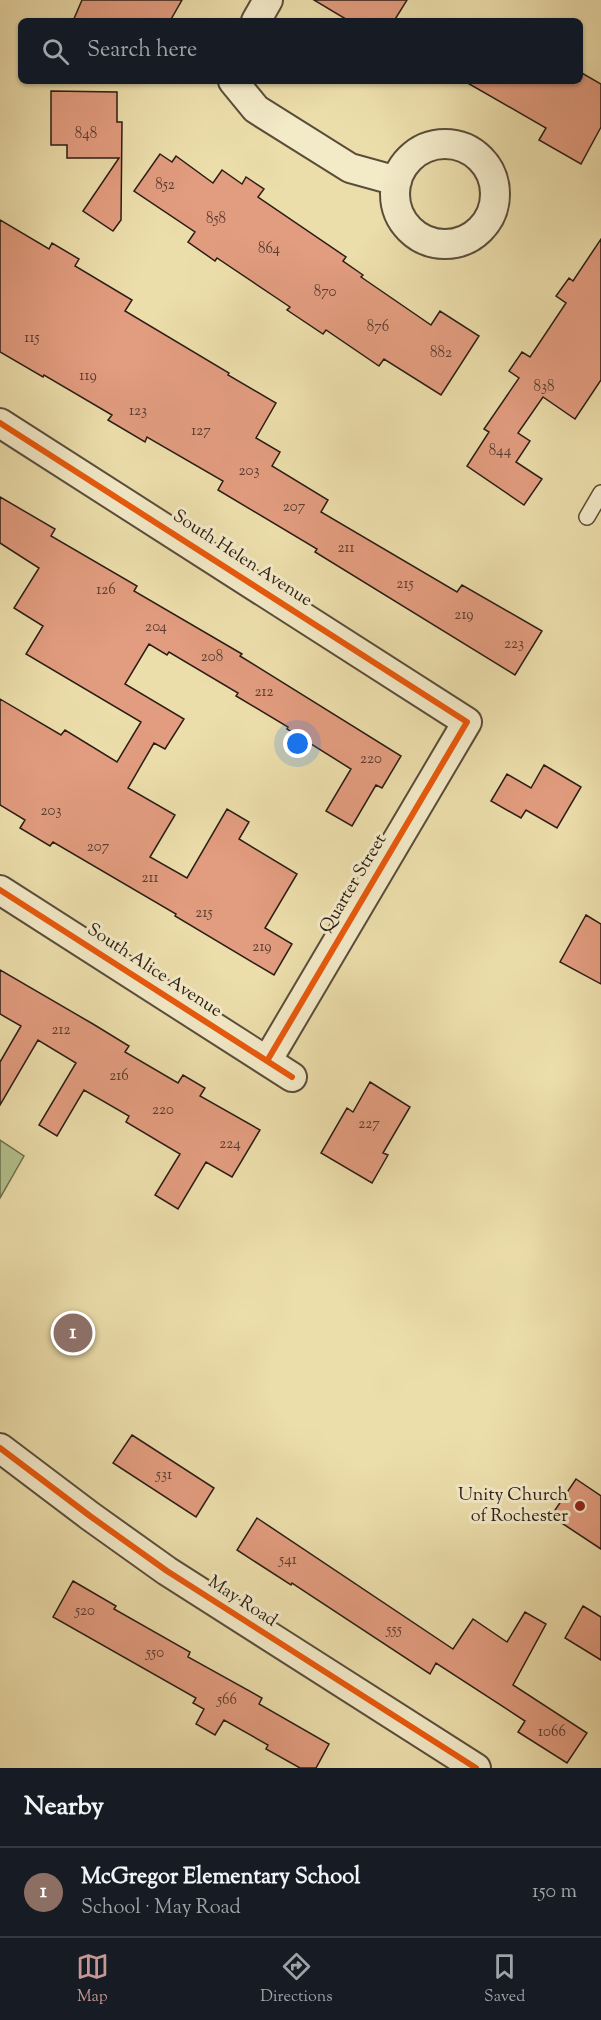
<!DOCTYPE html>
<html lang="en">
<head>
<meta charset="utf-8">
<style>
	body { margin:0; font-family:"Sorts Mill Goudy",serif; background:#20242c; color:#f1f3f6 }
	.you { position:absolute; left:298px; top:744px; width:21px; height:21px; margin:-15px; border:4px solid #fff; border-radius:50%; background:#1a73e8; box-shadow:0 0 0 9px #1a73e833 }
	.badge { display:grid; place-items:center; width:39px; height:39px; border-radius:50%; background:#c59692; color:#fff; font-size:20px; font-weight:700 }
	.pin { position:absolute; translate:-50% -50%; border:3px solid #fff; box-shadow:0 2px 6px #0006 }
	.list { margin:0; padding:0; list-style:none }
	h2 { display:flex; justify-content:space-between; align-items:center; height:78px; margin:0; padding:0 24px; font-size:26px }
	h2 small { font-size:20px; font-weight:400; color:#9ea1a6 }
	.list li { display:grid; grid-template-columns:39px 1fr auto; gap:18px; align-items:center; box-sizing:border-box; height:90px; padding:0 24px; border-top:2px solid #363941 }
	.list b { display:block; font-size:22px; white-space:nowrap }
	.list p { margin:0; font-size:20px; white-space:nowrap; color:#9ea1a6 }
	.list em { font-size:20px; font-style:normal; color:#9ea1a6 }
	.icon { flex:none; width:33px; height:33px; fill:none; stroke:currentColor; stroke-width:2; stroke-linecap:round; stroke-linejoin:round }
	.map { position:relative; flex:none; width:601px; height:1768px; overflow:hidden }
	.search { position:absolute; background:#171b24; box-shadow:0 2px 4px #0004; left:18px; right:18px; top:18px; height:66px; display:flex; align-items:center; gap:15px; box-sizing:border-box; padding:0 21px; border-radius:9px; color:#9ea1a6; font-size:22px }
	.sheet { height:168px; background:#171b24 }
	nav { display:flex; justify-content:space-around; align-items:center; box-sizing:border-box; height:84px; border-top:2px solid #363941; background:#171b24; font-size:16px; color:#9ea1a6 }
	nav a { display:grid; justify-items:center; gap:3px }
	nav .on { color:#c59692 }
	.map>svg:first-child { display:block }
	.green { fill:#b3c28c; stroke:#6e7050; stroke-width:1.5 }
	.building { fill:#e29c7f; stroke:#2a1d15; stroke-width:1.5 }
	.lines { fill:none; stroke-linecap:round; stroke-linejoin:round }
	.service-casing { stroke:#5a4d3a; stroke-width:18 }
	.minor-casing { stroke:#5a4d3a; stroke-width:32 }
	.service { stroke:#f3eac8; stroke-width:15 }
	.minor { stroke:#f3eac8; stroke-width:28 }
	.cycleway-casing { stroke:#f3eac8; stroke-width:10 }
	.cycleway { stroke:#e8590c; stroke-width:6 }
	.poi-dot { fill:#8f2418; stroke:#f3eac8; stroke-width:2 }
	.labels { text-anchor:middle; dominant-baseline:central; stroke-width:6; stroke-linejoin:round; paint-order:stroke }
	.number-label { font-size:15px; fill:#583d30 }
	.street-label { font-size:18px; fill:#2a1d15; stroke:#f3eac8 }
	.poi-label { font-size:18px; fill:#2a1d15; stroke:#f3eac8; text-anchor:end }
</style>
</head>
<body>
<div class="map">
<svg width="601" height="1768" viewBox="0 0 601 1768">
	<rect width="100%" height="100%" fill="#ecdeab"/>
	<filter id="stains"><feTurbulence type="fractalNoise" baseFrequency=".00333" numOctaves="4"/><feColorMatrix values="0 0 0 0 .2 0 0 0 0 .09 0 0 0 0 .02 0 0 0 .5 -.17"/></filter>
	<radialGradient id="worn" r=".72"><stop offset=".6" stop-color="#630" stop-opacity="0"/><stop offset="1" stop-color="#630" stop-opacity=".3"/></radialGradient>
	<!-- green -->
	<path class="green" d="M 0,1140 L 24,1156 L 0,1198 Z"/>
	<!-- building -->
	<path class="building" d="M 82,0 L 182,0 L 170,21 L 73,21 Z
		M 314,0 L 407,0 L 394,21 L 349,21 Z
		M 580,72 L 601,84 L 601,127 L 581,164 L 539,140 L 546,128 L 464,81 L 580,81 Z
		M 51,91 L 117,92 L 117,122 L 122,122 L 121,220 L 113,231 L 83,211 L 119,158 L 67,158 L 67,145 L 51,145 Z
		M 160,154 L 172,162 L 176,156 L 213,183 L 222,170 L 242,184 L 246,177 L 264,189 L 258,197 L 346,257 L 343,261 L 363,275 L 361,277 L 431,325 L 440,311 L 479,336 L 441,395 L 384,359 L 379,366 L 326,330 L 323,334 L 287,310 L 290,307 L 217,258 L 215,261 L 188,242 L 195,232 L 134,191 Z
		M 0,220 L 49,249 L 52,243 L 79,259 L 75,266 L 132,300 L 125,311 L 229,373 L 228,375 L 276,403 L 256,438 L 280,452 L 272,466 L 328,500 L 321,512 L 457,592 L 462,585 L 542,631 L 515,675 L 315,552 L 317,549 L 218,490 L 223,481 L 147,437 L 145,442 L 108,420 L 112,415 L 44,375 L 43,377 L 0,352 Z
		M 601,239 L 601,380 L 575,419 L 543,397 L 518,433 L 530,441 L 516,462 L 542,479 L 524,505 L 467,466 L 489,432 L 484,429 L 519,378 L 509,371 L 522,352 L 530,357 L 566,303 L 556,296 L 569,278 L 573,281 Z
		M 0,497 L 55,529 L 51,536 L 137,586 L 134,591 L 242,654 L 240,656 L 401,756 L 382,788 L 376,785 L 352,826 L 326,811 L 351,769 L 287,729 L 288,727 L 236,696 L 238,693 L 169,652 L 167,655 L 149,644 L 125,684 L 184,719 L 165,749 L 154,743 L 128,788 L 175,815 L 150,857 L 187,878 L 227,809 L 249,822 L 239,839 L 297,874 L 265,928 L 292,944 L 274,975 L 175,916 L 176,914 L 53,842 L 50,846 L 20,828 L 25,820 L 0,805 L 0,699 L 61,735 L 65,730 L 117,762 L 141,722 L 26,654 L 43,626 L 14,608 L 39,568 L 0,543 Z
		M 544,765 L 581,787 L 557,828 L 526,810 L 521,818 L 491,801 L 507,774 L 531,788 Z
		M 586,915 L 601,924 L 601,984 L 560,962 Z
		M 0,970 L 93,1024 L 129,1046 L 125,1052 L 178,1083 L 183,1075 L 205,1088 L 200,1096 L 260,1130 L 232,1177 L 206,1162 L 178,1209 L 155,1195 L 180,1154 L 126,1122 L 129,1116 L 84,1090 L 57,1136 L 39,1125 L 76,1063 L 38,1040 L 0,1105 L 0,1062 L 21,1026 L 0,1014 Z
		M 370,1082 L 410,1107 L 383,1153 L 388,1155 L 372,1183 L 321,1153 L 347,1108 L 353,1112 Z
		M 132,1435 L 214,1488 L 196,1517 L 113,1463 Z
		M 576,1479 L 601,1496 L 601,1549 L 551,1516 Z
		M 257,1518 L 453,1649 L 473,1619 L 507,1642 L 525,1612 L 546,1624 L 513,1685 L 587,1733 L 567,1763 L 518,1732 L 525,1721 L 436,1663 L 430,1674 L 292,1583 L 291,1585 L 237,1550 Z
		M 73,1581 L 116,1606 L 114,1609 L 190,1652 L 188,1657 L 262,1698 L 259,1704 L 329,1744 L 316,1768 L 300,1768 L 266,1749 L 268,1745 L 224,1720 L 215,1735 L 196,1724 L 204,1709 L 193,1703 L 196,1698 L 53,1617 Z
		M 583,1606 L 601,1617 L 601,1660 L 565,1638 Z"/>
	<g class="lines">
		<!-- service casing -->
		<g class="service-casing">
			<path id="service" d="M 587,517 L 601,493"/>
		</g>
		<!-- minor casing -->
		<g class="minor-casing">
			<path id="minor" d="M 256,21 L 268,0
				M 233,81 L 256,109 L 350,168 L 397,181
				M395 194a50 50 0 1 1 100 0a50 50 0 1 1-100 0Z
				M 0,423 L 467,722 L 267,1061
				M 0,890 L 292,1077
				M 0,1448 L 90,1516 L 167,1571 L 476,1768"/>
		</g>
		<!-- service -->
		<use href="#service" class="service"/>
		<!-- minor -->
		<use href="#minor" class="minor"/>
		<!-- cycleway casing -->
		<g class="cycleway-casing">
			<path id="cycleway" d="M 0,423 L 467,722 L 267,1061
				M 0,890 L 292,1077
				M 0,1448 L 90,1516 L 167,1571 L 476,1768"/>
		</g>
		<!-- cycleway -->
		<use href="#cycleway" class="cycleway"/>
	</g>
	<!-- markers -->
	<circle class="poi-dot" cx="580" cy="1506" r="6"/>
	<g class="labels">
		<!-- number labels -->
		<g class="number-label">
			<text x="86" y="134">848</text>
			<text x="165" y="185">852</text>
			<text x="216" y="219">858</text>
			<text x="269" y="249">864</text>
			<text x="325" y="292">870</text>
			<text x="378" y="327">876</text>
			<text x="32" y="338">115</text>
			<text x="441" y="353">882</text>
			<text x="88" y="376">119</text>
			<text x="544" y="387">838</text>
			<text x="138" y="411">123</text>
			<text x="201" y="431">127</text>
			<text x="500" y="451">844</text>
			<text x="249" y="471">203</text>
			<text x="294" y="507">207</text>
			<text x="346" y="548">211</text>
			<text x="405" y="584">215</text>
			<text x="106" y="590">126</text>
			<text x="464" y="615">219</text>
			<text x="156" y="627">204</text>
			<text x="514" y="644">223</text>
			<text x="212" y="657">208</text>
			<text x="264" y="692">212</text>
			<text x="371" y="759">220</text>
			<text x="51" y="811">203</text>
			<text x="98" y="847">207</text>
			<text x="150" y="878">211</text>
			<text x="204" y="913">215</text>
			<text x="262" y="947">219</text>
			<text x="61" y="1030">212</text>
			<text x="119" y="1076">216</text>
			<text x="163" y="1110">220</text>
			<text x="369" y="1124">227</text>
			<text x="230" y="1144">224</text>
			<text x="164" y="1475">531</text>
			<text x="288" y="1560">541</text>
			<text x="85" y="1611">520</text>
			<text x="394" y="1630">555</text>
			<text x="155" y="1653">550</text>
			<text x="227" y="1700">566</text>
			<text x="552" y="1732">1066</text>
		</g>
		<!-- street labels -->
		<g class="street-label">
			<text transform="translate(242 559) rotate(33)">South Helen Avenue</text>
			<text transform="translate(354 884) rotate(-59)">Quarter Street</text>
			<text transform="translate(154 971) rotate(33)">South Alice Avenue</text>
			<text transform="translate(242 1602) rotate(33)">May Road</text>
		</g>
		<!-- poi labels -->
		<g class="poi-label">
			<text x="568" y="1496">Unity Church<tspan x="568" dy="21">of Rochester</tspan></text>
		</g>
	</g>
	<rect width="100%" height="100%" filter="url(#stains)"/>
	<rect width="100%" height="100%" fill="url(#worn)"/>
</svg>
<div class="you"></div>
<div class="pin badge" style="left:73px;top:1333px;background:#8d6e63">1</div>
<div class="search"><svg class="icon" aria-label="search" viewBox="0 0 24 24"><circle cx="10" cy="10" r="6"/><path d="M15 15l6 6"/></svg>Search here</div>
</div>
<section class="sheet">
<h2>Nearby<small></small></h2>
<ul class="list">
<li><span class="badge" style="background:#8d6e63">1</span><div><b>McGregor Elementary School</b><p>School · May Road</p></div><em>150 m</em></li>
</ul>
</section>
<nav>
<a class="on"><svg class="icon" aria-label="map" viewBox="0 0 24 24"><path d="M3 6l6-2 6 2 6-2v14l-6 2-6-2-6 2zM9 4v14M15 6v14"/></svg>Map</a>
<a><svg class="icon" aria-label="directions" viewBox="0 0 24 24"><path d="M12 3l9 9-9 9-9-9zM9 14v-3h6M13 9l2 2-2 2"/></svg>Directions</a>
<a><svg class="icon" aria-label="saved" viewBox="0 0 24 24"><path d="M7 4h10v16l-5-4-5 4z"/></svg>Saved</a>
</nav>
</body>
</html>
